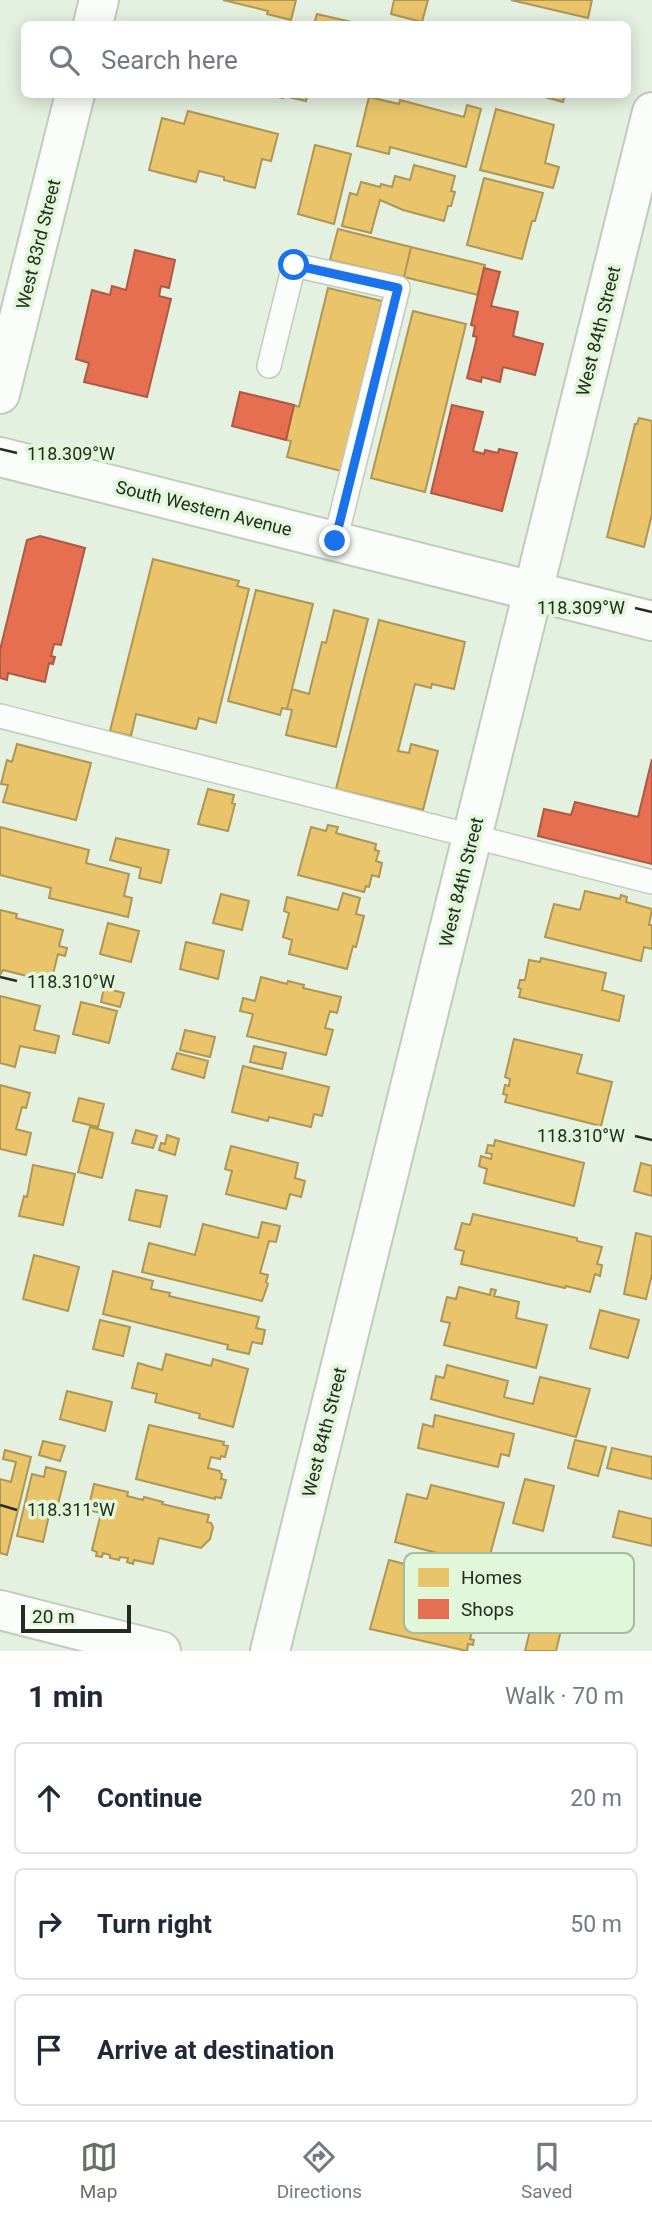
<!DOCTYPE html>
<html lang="en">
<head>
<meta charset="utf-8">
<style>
	body { margin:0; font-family:Roboto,sans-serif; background:#f6f6f7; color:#1f2937 }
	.scale { position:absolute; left:21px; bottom:18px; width:110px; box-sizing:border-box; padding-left:7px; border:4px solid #242c20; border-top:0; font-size:19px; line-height:24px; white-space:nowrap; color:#242c20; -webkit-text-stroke:5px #e1f7d9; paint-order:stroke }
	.stop { position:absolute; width:21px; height:21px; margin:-16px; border:5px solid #1a73e8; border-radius:50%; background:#fff }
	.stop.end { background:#1a73e8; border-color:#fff; box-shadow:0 2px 7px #0008 }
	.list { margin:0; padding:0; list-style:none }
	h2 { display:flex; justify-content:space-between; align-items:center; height:91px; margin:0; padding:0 28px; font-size:30px }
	h2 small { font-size:23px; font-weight:400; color:#747a83 }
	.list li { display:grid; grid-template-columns:46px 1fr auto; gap:21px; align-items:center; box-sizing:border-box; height:112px; margin:0 14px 14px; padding:0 14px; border:2px solid #e0e1e3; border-radius:10px }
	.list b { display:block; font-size:26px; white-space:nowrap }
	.list em { font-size:23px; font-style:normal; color:#747a83 }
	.icon { flex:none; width:38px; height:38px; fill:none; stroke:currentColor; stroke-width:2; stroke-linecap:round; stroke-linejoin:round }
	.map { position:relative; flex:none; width:652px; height:1651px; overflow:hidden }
	.search { position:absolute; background:#fff; box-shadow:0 4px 18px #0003; left:21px; right:21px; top:21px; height:77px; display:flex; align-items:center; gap:18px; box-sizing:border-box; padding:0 24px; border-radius:10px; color:#747a83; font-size:26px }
	.sheet { height:469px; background:#fff }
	nav { display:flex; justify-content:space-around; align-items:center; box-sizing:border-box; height:98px; border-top:2px solid #e0e1e3; background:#fff; font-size:19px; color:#747a83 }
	nav a { display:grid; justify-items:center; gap:4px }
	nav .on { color:#677163 }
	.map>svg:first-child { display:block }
	.homes { fill:#e9c46a; stroke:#ae9654; stroke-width:2 }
	.shops { fill:#e76f51; stroke:#ac5b42; stroke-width:2 }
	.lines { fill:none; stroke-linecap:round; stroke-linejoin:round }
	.service-casing { stroke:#c1cbbd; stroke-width:26 }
	.minor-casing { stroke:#c1cbbd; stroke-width:42 }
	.tertiary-casing { stroke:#c1cbbd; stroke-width:42 }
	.primary-casing { stroke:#c1cbbd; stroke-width:42 }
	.service { stroke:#fbfdfa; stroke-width:23 }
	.minor { stroke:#fbfdfa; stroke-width:38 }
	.tertiary { stroke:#fbfdfa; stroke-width:38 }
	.primary { stroke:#fbfdfa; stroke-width:38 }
	.route { stroke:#1a73e8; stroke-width:9 }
	.ticks { fill:none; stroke:#242c20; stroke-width:2.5 }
	.labels { text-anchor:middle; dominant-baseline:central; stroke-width:7; stroke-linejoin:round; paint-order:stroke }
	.street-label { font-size:18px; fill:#242c20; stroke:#e1f7d9 }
	.key { fill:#e1f7d9; stroke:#a8baa2; stroke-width:2 }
	.key-label { font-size:19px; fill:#242c20 }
	.ticks-label { font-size:18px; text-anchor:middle; fill:#242c20; stroke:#e1f7d9; stroke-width:7; stroke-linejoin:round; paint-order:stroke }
</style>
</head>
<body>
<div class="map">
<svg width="652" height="1651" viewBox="0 0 652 1651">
	<rect width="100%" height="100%" fill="#e4f0e0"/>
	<!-- homes -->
	<path class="homes" d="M 223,0 L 296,0 L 291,20 L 267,14 L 268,11 Z
		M 394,0 L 428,0 L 422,22 L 391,14 Z
		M 511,0 L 592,0 L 588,18 Z
		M 317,14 L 360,24 L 314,24 Z
		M 274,94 L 308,94 L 306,101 L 284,96 L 283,98 L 274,96 Z
		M 534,94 L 565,94 L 563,102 Z
		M 369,97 L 399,104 L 400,100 L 464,117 L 467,105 L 481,109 L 466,167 L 390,147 L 389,154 L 357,146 Z
		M 496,109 L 554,125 L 545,163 L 559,167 L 553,188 L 480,170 Z
		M 188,111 L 278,134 L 271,161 L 262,159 L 255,188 L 224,180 L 224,177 L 199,171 L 196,182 L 149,170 L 162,118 L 184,124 Z
		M 315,145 L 351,154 L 334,224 L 298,214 Z
		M 414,165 L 455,176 L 451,191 L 455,192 L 451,206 L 448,206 L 444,221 L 403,210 L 380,200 L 371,233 L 342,226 L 350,193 L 357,195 L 361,182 L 380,187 L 381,184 L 392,187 L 395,176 L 410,180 Z
		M 484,178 L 543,193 L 535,221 L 532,221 L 522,259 L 467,245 Z
		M 338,229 L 411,247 L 404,277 L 330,260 Z
		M 411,247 L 485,265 L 478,295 L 404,277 Z
		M 328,288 L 382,301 L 341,471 L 287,457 L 291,441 L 286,440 L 294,405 L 299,407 Z
		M 413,311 L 466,324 L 425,492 L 371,478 Z
		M 639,418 L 652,421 L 652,514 L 644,547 L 607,537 L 635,424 L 637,424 Z
		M 153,559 L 239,581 L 237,586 L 249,589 L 216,723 L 199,718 L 196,729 L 136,714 L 131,736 L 110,731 Z
		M 256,590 L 313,604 L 287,709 L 282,708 L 280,715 L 228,701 Z
		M 334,610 L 368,619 L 336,747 L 286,735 L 292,710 L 287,709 L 292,689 L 309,694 L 322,642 L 326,643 Z
		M 379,620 L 465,642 L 454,689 L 432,684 L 431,688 L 415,684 L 398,751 L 409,753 L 411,744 L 438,751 L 423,810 L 336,789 Z
		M 17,744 L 91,763 L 76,820 L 3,802 L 8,785 L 1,784 L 7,760 L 12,762 Z
		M 208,789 L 234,795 L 232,803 L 235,804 L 228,831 L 198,824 Z
		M 328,825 L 338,827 L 336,833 L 376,844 L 375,850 L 379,851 L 376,861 L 382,863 L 379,877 L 372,875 L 369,887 L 366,886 L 364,892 L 298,875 L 311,827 L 326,831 Z
		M 0,827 L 89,850 L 86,863 L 129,874 L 124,896 L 132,898 L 128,917 L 49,898 L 51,888 L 0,875 Z
		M 116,838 L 169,850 L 161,883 L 139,878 L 141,868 L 110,860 Z
		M 585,891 L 620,899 L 621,895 L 627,897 L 626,902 L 652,909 L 649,925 L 652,925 L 652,949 L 644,947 L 641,961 L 545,937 L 554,904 L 580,910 Z
		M 343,893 L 360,898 L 356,914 L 364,916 L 356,947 L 353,946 L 347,969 L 289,954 L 292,940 L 283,937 L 289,913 L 284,911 L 287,897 L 338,910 Z
		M 221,894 L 249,901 L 242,930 L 213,923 Z
		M 0,910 L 17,914 L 16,918 L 63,930 L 59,946 L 67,948 L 65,956 L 58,954 L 51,982 L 3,970 L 0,975 Z
		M 108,923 L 139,931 L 131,962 L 100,954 Z
		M 186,942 L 224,951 L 218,979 L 180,969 Z
		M 541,958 L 606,973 L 602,990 L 624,996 L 619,1021 L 519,997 L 521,989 L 518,988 L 520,980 L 525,980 L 529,960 L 540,962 Z
		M 261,977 L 287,984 L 288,981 L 304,985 L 303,988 L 341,997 L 337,1013 L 330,1011 L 325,1028 L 333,1030 L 326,1055 L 247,1036 L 253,1014 L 240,1011 L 243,998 L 255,1001 Z
		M 104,988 L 124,993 L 120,1007 L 101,1002 Z
		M 0,996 L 40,1006 L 34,1030 L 59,1036 L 55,1053 L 20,1046 L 15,1067 L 0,1063 Z
		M 81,1002 L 117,1011 L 109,1043 L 73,1034 Z
		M 185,1030 L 215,1037 L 210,1057 L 180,1050 Z
		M 514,1039 L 582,1055 L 577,1073 L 612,1082 L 601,1126 L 505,1102 L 507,1095 L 503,1094 L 505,1085 L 509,1086 L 510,1079 L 505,1077 Z
		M 254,1046 L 286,1053 L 282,1069 L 250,1062 Z
		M 177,1053 L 208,1061 L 204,1078 L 172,1069 Z
		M 243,1066 L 329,1087 L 322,1116 L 314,1114 L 311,1127 L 269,1117 L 268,1121 L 232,1112 Z
		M 0,1085 L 30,1093 L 26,1108 L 22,1107 L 16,1129 L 31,1133 L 26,1155 L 0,1149 Z
		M 79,1098 L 104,1104 L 98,1127 L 73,1121 Z
		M 90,1127 L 113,1133 L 102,1178 L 78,1172 Z
		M 136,1130 L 157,1136 L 153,1148 L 132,1143 Z
		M 167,1135 L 179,1139 L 175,1155 L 159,1150 L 161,1143 L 165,1144 Z
		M 495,1140 L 584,1163 L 574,1206 L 484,1183 L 487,1169 L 479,1166 L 481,1156 L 491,1159 L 492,1154 L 486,1153 L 488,1145 L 494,1146 Z
		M 231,1146 L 298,1163 L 295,1178 L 305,1181 L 301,1197 L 290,1194 L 286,1209 L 226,1194 L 232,1171 L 225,1169 Z
		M 641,1163 L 652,1166 L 652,1196 L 634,1191 Z
		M 33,1165 L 75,1174 L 63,1225 L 19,1216 L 24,1196 L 27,1197 Z
		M 136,1190 L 167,1196 L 160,1227 L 129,1220 Z
		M 473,1214 L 577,1238 L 577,1241 L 602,1247 L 597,1264 L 602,1265 L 600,1276 L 595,1274 L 590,1292 L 566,1286 L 565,1288 L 461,1264 L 464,1251 L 455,1249 L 462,1223 L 470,1225 Z
		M 262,1222 L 280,1226 L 276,1242 L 269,1241 L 260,1273 L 268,1275 L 266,1282 L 268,1284 L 262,1301 L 142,1272 L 149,1243 L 195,1255 L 203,1224 L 258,1238 Z
		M 636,1233 L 652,1237 L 652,1274 L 646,1299 L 624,1294 Z
		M 34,1255 L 79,1267 L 68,1311 L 23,1299 Z
		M 113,1271 L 153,1281 L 151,1289 L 170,1293 L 169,1296 L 259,1317 L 256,1328 L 265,1330 L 262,1344 L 252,1342 L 249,1354 L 227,1349 L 228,1345 L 103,1314 Z
		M 459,1287 L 490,1295 L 491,1289 L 496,1290 L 494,1296 L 519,1302 L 516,1318 L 547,1325 L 536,1368 L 444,1345 L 450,1323 L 441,1321 L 447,1297 L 456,1299 Z
		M 600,1310 L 639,1320 L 628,1358 L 590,1348 Z
		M 100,1320 L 130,1327 L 123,1356 L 93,1349 Z
		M 166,1354 L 211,1366 L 213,1359 L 248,1369 L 233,1427 L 199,1418 L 200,1414 L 155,1402 L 157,1394 L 132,1388 L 138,1363 L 162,1370 Z
		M 447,1365 L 508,1381 L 504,1397 L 533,1404 L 540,1377 L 590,1389 L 576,1437 L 431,1399 L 436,1376 L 444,1378 Z
		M 67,1391 L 112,1402 L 105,1431 L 60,1419 Z
		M 435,1415 L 514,1434 L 509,1456 L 501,1454 L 498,1467 L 418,1448 L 423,1424 L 433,1427 Z
		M 149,1425 L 224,1442 L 223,1445 L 228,1446 L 225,1457 L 221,1456 L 220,1459 L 211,1457 L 208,1468 L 220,1471 L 220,1473 L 222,1474 L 221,1479 L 226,1480 L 221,1498 L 215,1497 L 215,1499 L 136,1479 Z
		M 575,1440 L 606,1447 L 598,1476 L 568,1468 Z
		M 43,1441 L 65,1446 L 60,1461 L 39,1455 Z
		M 612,1448 L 652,1457 L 652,1479 L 607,1468 Z
		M 5,1450 L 31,1457 L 7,1555 L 0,1553 L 0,1479 L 11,1482 L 16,1462 L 3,1459 Z
		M 46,1467 L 66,1472 L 56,1512 L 50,1511 L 43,1542 L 17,1536 L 32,1474 L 44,1477 Z
		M 525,1479 L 554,1486 L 543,1531 L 513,1523 Z
		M 94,1484 L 128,1492 L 127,1496 L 143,1500 L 144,1497 L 163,1502 L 162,1504 L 209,1515 L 207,1522 L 211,1523 L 213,1527 L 210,1539 L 201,1548 L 159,1538 L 153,1564 L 134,1560 L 133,1564 L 127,1562 L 128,1558 L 120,1557 L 119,1560 L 110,1558 L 110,1555 L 103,1553 L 102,1557 L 96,1556 L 97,1552 L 92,1550 L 101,1513 L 88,1510 Z
		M 431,1485 L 504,1503 L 487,1566 L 395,1542 L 407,1494 L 427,1499 Z
		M 619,1511 L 652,1519 L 652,1546 L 613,1537 Z
		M 389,1560 L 436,1572 L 430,1595 L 484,1607 L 479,1629 L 473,1627 L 470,1639 L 474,1640 L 473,1645 L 468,1644 L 467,1651 L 370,1629 Z
		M 541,1586 L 570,1593 L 556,1651 L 525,1651 Z"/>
	<!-- shops -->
	<path class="shops" d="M 135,250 L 175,260 L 169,288 L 161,286 L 159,296 L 171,299 L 147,397 L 84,382 L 89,363 L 76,359 L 92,290 L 110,295 L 112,286 L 126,290 Z
		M 484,268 L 500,272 L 491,306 L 518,312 L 513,336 L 543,344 L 535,375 L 503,367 L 500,382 L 482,377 L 481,382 L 467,378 L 477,337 L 473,336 L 475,326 L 471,325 Z
		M 240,392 L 294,405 L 286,440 L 232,426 Z
		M 452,405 L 483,412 L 473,451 L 484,454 L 485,450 L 498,453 L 499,449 L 517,453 L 502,511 L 431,493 Z
		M 40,536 L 85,548 L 61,645 L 54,644 L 51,656 L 55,657 L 53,664 L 49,663 L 45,682 L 8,673 L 7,680 L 0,678 L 0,650 L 27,540 Z
		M 652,759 L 652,864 L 538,836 L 544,809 L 571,815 L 575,802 L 638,817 Z"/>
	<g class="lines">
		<!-- service casing -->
		<g class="service-casing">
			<path id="service" d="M 269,366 L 294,265 L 398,288 L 335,541
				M 0,716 L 652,882"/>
		</g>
		<!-- minor casing -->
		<g class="minor-casing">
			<path id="minor" d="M 0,1610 L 161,1651
				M 270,1651 L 652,112"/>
		</g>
		<!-- tertiary casing -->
		<g class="tertiary-casing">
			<path id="tertiary" d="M 93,24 L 99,0
				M 0,394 L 75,94"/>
		</g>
		<!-- primary casing -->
		<g class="primary-casing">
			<path id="primary" d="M 0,457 L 652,621"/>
		</g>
		<!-- service -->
		<use href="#service" class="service"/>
		<!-- minor -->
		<use href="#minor" class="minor"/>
		<!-- tertiary -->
		<use href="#tertiary" class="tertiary"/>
		<!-- primary -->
		<use href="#primary" class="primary"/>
	</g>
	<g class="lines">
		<!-- route -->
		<path class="route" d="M 294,265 L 398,288 L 335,541"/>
	</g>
	<!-- ticks -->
	<path class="ticks" d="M 0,449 L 17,453M 635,608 L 652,612M 0,977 L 17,981M 635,1136 L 652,1140M 0,1505 L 17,1510"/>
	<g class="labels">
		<!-- street labels -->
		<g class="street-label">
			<text transform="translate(38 244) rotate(-76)">West 83rd Street</text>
			<text transform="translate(598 331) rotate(-76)">West 84th Street</text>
			<text transform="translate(204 508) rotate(14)">South Western Avenue</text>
			<text transform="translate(461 882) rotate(-76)">West 84th Street</text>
			<text transform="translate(324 1432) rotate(-76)">West 84th Street</text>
		</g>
	</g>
	<!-- legend -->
	<rect x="404" y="1553" width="230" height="80" rx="10" class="key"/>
	<rect x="418" y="1568" width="31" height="19" fill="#e9c46a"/>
	<rect x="418" y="1599" width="31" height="20" fill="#e76f51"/>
	<g class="key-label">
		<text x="461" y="1584">Homes</text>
		<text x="461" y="1616">Shops</text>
	</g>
	<g class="ticks-label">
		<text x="71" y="460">118.309°W</text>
		<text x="581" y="614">118.309°W</text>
		<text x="71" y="988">118.310°W</text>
		<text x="581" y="1142">118.310°W</text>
		<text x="71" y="1516">118.311°W</text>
	</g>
</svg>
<div class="scale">20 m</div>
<div class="stop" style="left:294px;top:265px"></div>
<div class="stop end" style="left:335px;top:541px"></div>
<div class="search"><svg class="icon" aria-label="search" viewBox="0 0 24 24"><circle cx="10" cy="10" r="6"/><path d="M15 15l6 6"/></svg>Search here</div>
</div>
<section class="sheet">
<h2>1 min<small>Walk · 70 m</small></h2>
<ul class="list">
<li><svg class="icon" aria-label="ahead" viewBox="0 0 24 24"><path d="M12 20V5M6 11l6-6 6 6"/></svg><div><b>Continue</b></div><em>20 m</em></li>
<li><svg class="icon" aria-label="right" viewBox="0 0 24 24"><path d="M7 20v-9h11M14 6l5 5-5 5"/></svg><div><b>Turn right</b></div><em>50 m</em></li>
<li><svg class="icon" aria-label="arrive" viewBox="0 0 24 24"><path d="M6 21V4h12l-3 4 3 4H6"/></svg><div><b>Arrive at destination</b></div></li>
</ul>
</section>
<nav>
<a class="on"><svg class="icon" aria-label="map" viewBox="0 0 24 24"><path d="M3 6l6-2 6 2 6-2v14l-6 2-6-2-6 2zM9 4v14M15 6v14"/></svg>Map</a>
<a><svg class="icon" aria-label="directions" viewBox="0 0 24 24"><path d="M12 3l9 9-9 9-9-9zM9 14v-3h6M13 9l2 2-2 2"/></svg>Directions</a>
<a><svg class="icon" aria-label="saved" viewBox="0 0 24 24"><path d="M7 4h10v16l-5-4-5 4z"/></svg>Saved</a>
</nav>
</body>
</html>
